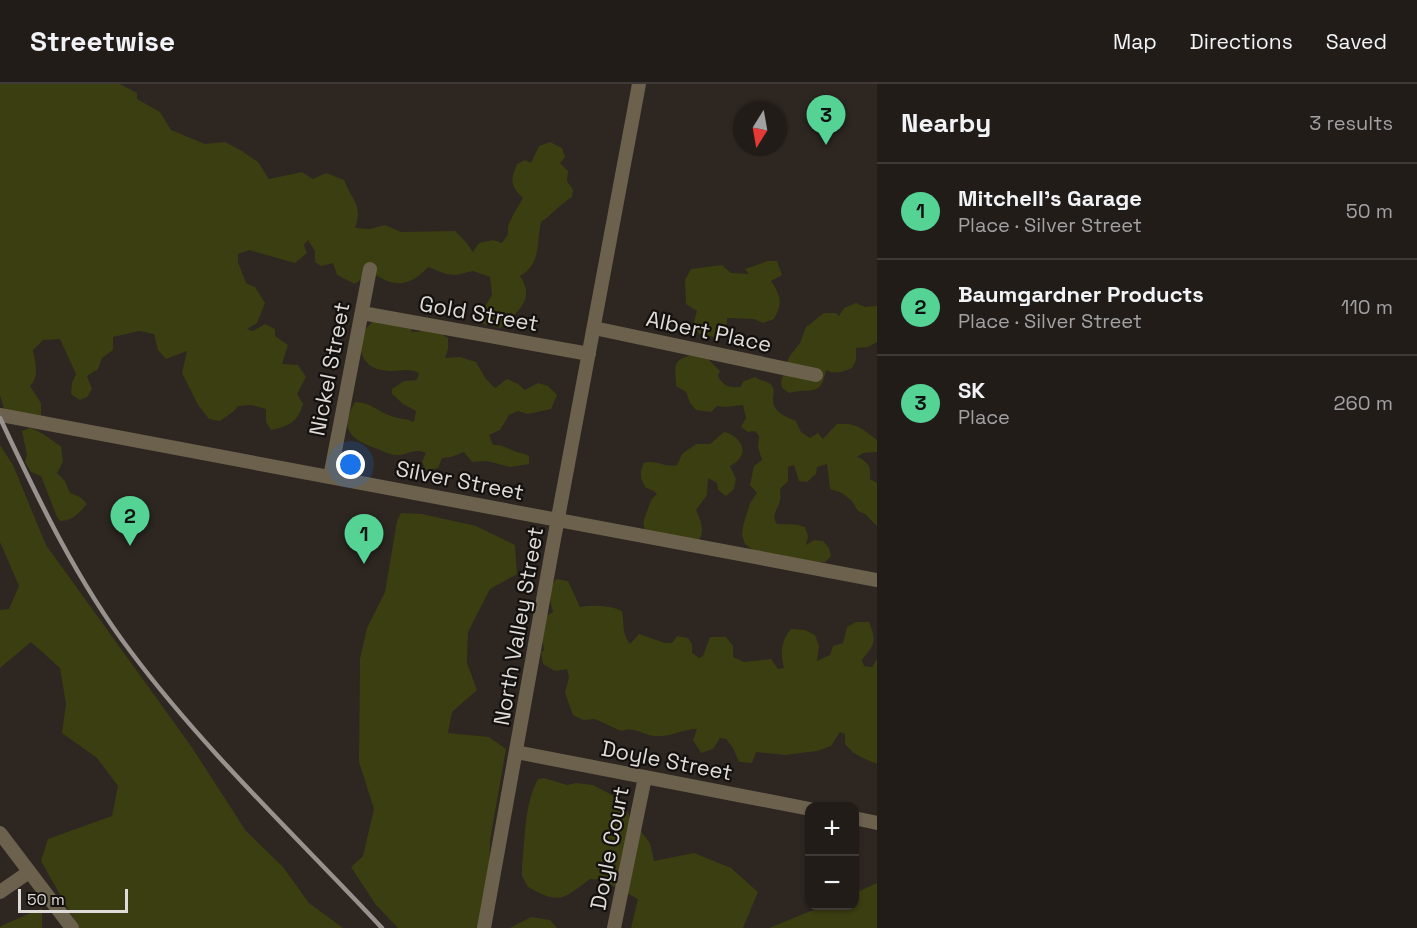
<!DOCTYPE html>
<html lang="en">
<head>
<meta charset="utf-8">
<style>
	body { margin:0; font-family:"Space Grotesk",sans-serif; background:#2e2926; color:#f1f3f6 }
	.controls { position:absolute; right:18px; bottom:18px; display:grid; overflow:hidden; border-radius:12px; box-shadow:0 2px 4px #0004 }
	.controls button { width:54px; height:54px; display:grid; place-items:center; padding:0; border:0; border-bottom:2px solid #3f3a38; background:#221c19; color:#f1f3f6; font:30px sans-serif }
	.compass { position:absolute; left:733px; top:18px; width:54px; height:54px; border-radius:50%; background:#221c19; box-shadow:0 2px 4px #0004; rotate:191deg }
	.scale { position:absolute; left:18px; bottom:15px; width:110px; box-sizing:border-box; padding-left:6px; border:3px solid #dfdbd8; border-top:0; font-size:16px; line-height:21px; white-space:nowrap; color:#dfdbd8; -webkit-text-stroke:4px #13100e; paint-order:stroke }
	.you { position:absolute; left:351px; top:381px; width:21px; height:21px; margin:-15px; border:4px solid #fff; border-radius:50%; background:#1a73e8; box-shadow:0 0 0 9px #1a73e833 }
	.badge { display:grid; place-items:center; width:39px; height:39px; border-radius:50%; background:#54d395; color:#111; font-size:20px; font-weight:700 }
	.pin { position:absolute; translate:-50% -50px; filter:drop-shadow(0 2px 3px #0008) }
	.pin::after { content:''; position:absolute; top:32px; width:21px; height:18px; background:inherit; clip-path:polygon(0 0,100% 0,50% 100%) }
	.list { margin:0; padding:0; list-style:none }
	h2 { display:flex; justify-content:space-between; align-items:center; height:78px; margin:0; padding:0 24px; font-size:26px }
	h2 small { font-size:20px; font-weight:400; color:#a2a1a2 }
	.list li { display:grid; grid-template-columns:39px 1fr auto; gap:18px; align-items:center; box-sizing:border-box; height:96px; padding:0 24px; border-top:2px solid #3f3a38 }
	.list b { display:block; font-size:22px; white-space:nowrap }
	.list p { margin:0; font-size:20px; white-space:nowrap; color:#a2a1a2 }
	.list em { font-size:20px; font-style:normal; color:#a2a1a2 }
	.map { position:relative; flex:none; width:877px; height:844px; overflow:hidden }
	header { display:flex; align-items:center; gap:36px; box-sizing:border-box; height:84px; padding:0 30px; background:#221c19; border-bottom:2px solid #3f3a38 }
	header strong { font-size:28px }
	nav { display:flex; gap:33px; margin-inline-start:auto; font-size:21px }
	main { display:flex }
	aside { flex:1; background:#221c19 }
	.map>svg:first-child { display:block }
	.green { fill:#3b3e11 }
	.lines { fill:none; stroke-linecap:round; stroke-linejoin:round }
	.minor { stroke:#6c614d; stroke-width:14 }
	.rail { stroke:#98928f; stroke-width:4.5 }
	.labels { text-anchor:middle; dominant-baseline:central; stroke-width:4.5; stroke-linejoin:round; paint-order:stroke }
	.street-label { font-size:22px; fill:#dfdbd8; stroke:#13100e }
</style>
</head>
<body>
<header>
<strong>Streetwise</strong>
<nav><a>Map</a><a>Directions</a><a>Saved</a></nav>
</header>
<main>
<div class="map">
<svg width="877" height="844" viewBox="0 0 877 844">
	<rect width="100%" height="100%" fill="#2d2621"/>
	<!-- green -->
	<path class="green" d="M 0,0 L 120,0 L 137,9 L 137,15 L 160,28 L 171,46 L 205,60 L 225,58 L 242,67 L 258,78 L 269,95 L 302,88 L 313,95 L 326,89 L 344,96 C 353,118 363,121 355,144 L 370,145 L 385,141 L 401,148 L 455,147 L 465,157 L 473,168 L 479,159 L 493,156 L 502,159 L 508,150 L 508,142 L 514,129 L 523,114 C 509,101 511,96 517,80 L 525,76 L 531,79 L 539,62 L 550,58 L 562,64 L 565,73 L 560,79 L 568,87 L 567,97 L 573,106 L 572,113 C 560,120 552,131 541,138 C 536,160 542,179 520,192 C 536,216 518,227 500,244 L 483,240 L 480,231 L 492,211 L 490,193 L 473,187 L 456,191 L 446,190 L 428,183 C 416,196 403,204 385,196 C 379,193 374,189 366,191 C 363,193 358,198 355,200 L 337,191 L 333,179 L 321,182 L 315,178 L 315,167 L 308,156 L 304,161 L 307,169 L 295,179 L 249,166 L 238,170 L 238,178 L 246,199 L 255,203 L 265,219 L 257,239 L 247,245 L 253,247 L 265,240 L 275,245 L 275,252 L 288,261 L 282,280 L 298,281 L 306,293 L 297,310 L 303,320 C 298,338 289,342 271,346 L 266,338 L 266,325 L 251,321 L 238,322 L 234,327 L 220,337 L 209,335 L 198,321 L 182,289 L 187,267 L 166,275 L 158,266 L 154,250 L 139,247 L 113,253 L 113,266 L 102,274 L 98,285 L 87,292 L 92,305 L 87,313 L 80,316 L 71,310 L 72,299 L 76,290 L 60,255 L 43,256 L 33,266 C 35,278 40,293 30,302 L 41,319 L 41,332 L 5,328 L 0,311 Z
		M 768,177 L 777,177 L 782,191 L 771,197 C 781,212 783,219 774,235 L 763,239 L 754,235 L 727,234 L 727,251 L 713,253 L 699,250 L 693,241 L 697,227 L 686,220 L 685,196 L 691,185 L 722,181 L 731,189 L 749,190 L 745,185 Z
		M 856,219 L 865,223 L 877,222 L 877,258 L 868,263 L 856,264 L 856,276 L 852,284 C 842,288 836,291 826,286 C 821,314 811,303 789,309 L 782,304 L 781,298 L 789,273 L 800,259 L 806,243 L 824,229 L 836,229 L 839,232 L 844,224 Z
		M 376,234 L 411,244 L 412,248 L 434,246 L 448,254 L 448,265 L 445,274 L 460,273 L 476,278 L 486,295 L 495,304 L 507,295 L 518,300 L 525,306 L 538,299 L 548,302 L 557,311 L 551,325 L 528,330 L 518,327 L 509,331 L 500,346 L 489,351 L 493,361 C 502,361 505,363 514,367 C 519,369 524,369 529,372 L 529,380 L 510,383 L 487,377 L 472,378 L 464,368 L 451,373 L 442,374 L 438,384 L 426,386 L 422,378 L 426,369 C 412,363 406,373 394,371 C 388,370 381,366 375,364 C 350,355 339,345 355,318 C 370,318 377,327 391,332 C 399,335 406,334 414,338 L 416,327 L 403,320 L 392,310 L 392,305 L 404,297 L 417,296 L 419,289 C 408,284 403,287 391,287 C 366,287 360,273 359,252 Z
		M 691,271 L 706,273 L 720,287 L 718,292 C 723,302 729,304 740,303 L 744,297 L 755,293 C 760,297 769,297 772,302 C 775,306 773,310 773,316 C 773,328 786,333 796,337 L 801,348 L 810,354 L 818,349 L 823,355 L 837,340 C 856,338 863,345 877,356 L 877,368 L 863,369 L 857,373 C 869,378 871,383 870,395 L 877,399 L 877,442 L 865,430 L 858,427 L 852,417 L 842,409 L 830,405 L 827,380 L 817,383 L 816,390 L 807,398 L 799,397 L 794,381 L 788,383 L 788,397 L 780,405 C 780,409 781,412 780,416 C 779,425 770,430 777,440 C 787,441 795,439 805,443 L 808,452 L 806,461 L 814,456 L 823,457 L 829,464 L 831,472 L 825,478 L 790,477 L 756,468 L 745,460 L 742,451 L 743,442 L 750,419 L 757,409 L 750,401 L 754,382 L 762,376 L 758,363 L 759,352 L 755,347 L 748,348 L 741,343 L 746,334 L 743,321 L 725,323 L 717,322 L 711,328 L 696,326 L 690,319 L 686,308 L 676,302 C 676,284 670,277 691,271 Z
		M 30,344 C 42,347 50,356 61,362 L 63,378 L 57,389 L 65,397 L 70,409 L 80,413 L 87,420 C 79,429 73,437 60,437 L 57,433 L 41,392 L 31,388 L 25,378 L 27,371 L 22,347 Z
		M 724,348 C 736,350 749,364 739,375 C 737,378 733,380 730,382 L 736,395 L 734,405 L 726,412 L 718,406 L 717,399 L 708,394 L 707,411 L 696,426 C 701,436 706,450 697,458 L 653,458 C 640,439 642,441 649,422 C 651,416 652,414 657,410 L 652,406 L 646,404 C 640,395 639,389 644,379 C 658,375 663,384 677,381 L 682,370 L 696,360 L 710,360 Z
		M 0,361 L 13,381 L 46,461 L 191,662 L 246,747 L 283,783 L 309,819 L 343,844 L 79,844 L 41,777 L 48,755 L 112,732 L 118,702 L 97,674 L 62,649 L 66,620 L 60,584 L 31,558 L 0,584 L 0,526 L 9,525 L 19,502 L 0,458 Z
		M 401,429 L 422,430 L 476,442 L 515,461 L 517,490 L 490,505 L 468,548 L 467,579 L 477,606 L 452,628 L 448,649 L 489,653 L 506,665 L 490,757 L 488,844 L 398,844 L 376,821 L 351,783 L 363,772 L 374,725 L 359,678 L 360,575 L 367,544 L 385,508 L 397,437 Z
		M 556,495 L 568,497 L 580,523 C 594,521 609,521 622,527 C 625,540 621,548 630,560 L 639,550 L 665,559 L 672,559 L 677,552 L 688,554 L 692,560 L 692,569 L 699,574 L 703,572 L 710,553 L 726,553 L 733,562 L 733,573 L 744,578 L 771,575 L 778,585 L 784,584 C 780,569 781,557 791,545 L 805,546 L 815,551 L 819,562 L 817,577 L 830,571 L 833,562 L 843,559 L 847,543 L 856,538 L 869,538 C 877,557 875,560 862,576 L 864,582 L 872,583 L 877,575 L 877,680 C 862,673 856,673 845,660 L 845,650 L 840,648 L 831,662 L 817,667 L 785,671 L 756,668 L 752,679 L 739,678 L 733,664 L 726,655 L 720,654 L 713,665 L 701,669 L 693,656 L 697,645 C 682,645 669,654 654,652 C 642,650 633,642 621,647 L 595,635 L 583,636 L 573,631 L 565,609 L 569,593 L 567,585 L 555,587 L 543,580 L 541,568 L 544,566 L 541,550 L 546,532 L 553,528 C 549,515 548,506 556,495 Z
		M 544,694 L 567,701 L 576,699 L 593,701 L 612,711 L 626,725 L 631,735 L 650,759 L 654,777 L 694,769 L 731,784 L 758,808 L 743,844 L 631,844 L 638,815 L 602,796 L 590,795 C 563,815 560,821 528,803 L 522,792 L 522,784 C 525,755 524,721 538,695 Z
		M 877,799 L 877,844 L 769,844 L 823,822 L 854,822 L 855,809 Z
		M 42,824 L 42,844 L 0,844 L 1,842 Z
		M 531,833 L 550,836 L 557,844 L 510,844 Z"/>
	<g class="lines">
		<!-- minor -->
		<path class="minor" d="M 362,229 L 589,270
			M 594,244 L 816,291
			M 0,331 L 877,496
			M 330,393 L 370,185
			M 516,668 L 810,725
			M 854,734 L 877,739
			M 0,749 L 72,844
			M 0,808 L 29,788
			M 484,844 L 552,466 L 639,0
			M 614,844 L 645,693"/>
		<!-- rail -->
		<path class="rail" d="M 0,334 C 38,415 77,497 131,568 C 206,668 298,754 382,844"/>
	</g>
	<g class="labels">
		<!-- street labels -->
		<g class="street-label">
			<text transform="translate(479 229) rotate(10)">Gold Street</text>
			<text transform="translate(709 247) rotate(12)">Albert Place</text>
			<text transform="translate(329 285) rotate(-79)">Nickel Street</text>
			<text transform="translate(460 396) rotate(11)">Silver Street</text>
			<text transform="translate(518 542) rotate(-80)">North Valley Street</text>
			<text transform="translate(667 676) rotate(11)">Doyle Street</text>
			<text transform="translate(609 764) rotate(-79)">Doyle Court</text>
		</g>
	</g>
</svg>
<div class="controls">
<button>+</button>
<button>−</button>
</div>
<svg class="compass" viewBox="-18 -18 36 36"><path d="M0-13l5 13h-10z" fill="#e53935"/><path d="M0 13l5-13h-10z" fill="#a2a1a2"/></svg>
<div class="scale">50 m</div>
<div class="you"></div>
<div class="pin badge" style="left:364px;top:480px">1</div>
<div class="pin badge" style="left:130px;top:462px">2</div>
<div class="pin badge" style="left:826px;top:61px">3</div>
</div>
<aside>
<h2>Nearby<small>3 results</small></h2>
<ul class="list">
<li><span class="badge">1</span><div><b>Mitchell's Garage</b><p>Place · Silver Street</p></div><em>50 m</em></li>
<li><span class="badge">2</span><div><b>Baumgardner Products</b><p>Place · Silver Street</p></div><em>110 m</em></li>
<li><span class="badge">3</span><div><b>SK</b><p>Place</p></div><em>260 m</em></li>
</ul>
</aside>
</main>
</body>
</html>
